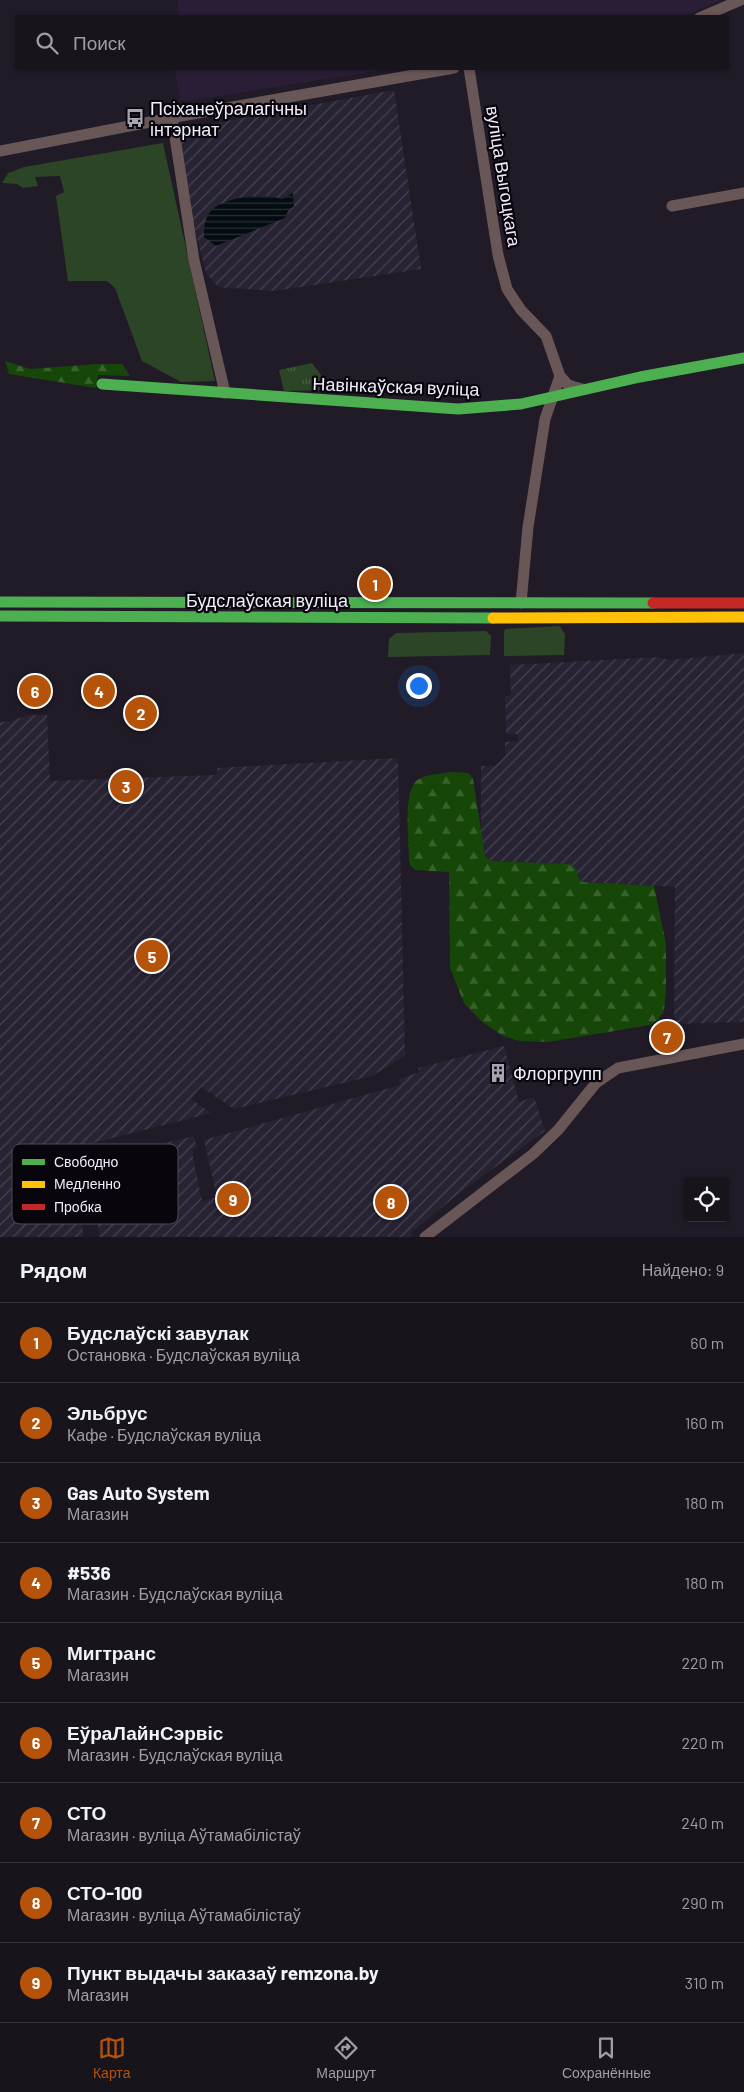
<!DOCTYPE html>
<html lang="ru">
<head>
<meta charset="utf-8">
<style>
	body { margin:0; font-family:Barlow,sans-serif; background:#211d25; color:#f1f3f6 }
	.controls { position:absolute; right:15px; bottom:15px; display:grid; overflow:hidden; border-radius:5px; box-shadow:0 1px 4px #0004 }
	.controls button { width:45px; height:45px; display:grid; place-items:center; padding:0; border:0; border-bottom:1px solid #36333b; background:#18141c; color:#f1f3f6; font:25px sans-serif }
	.you { position:absolute; left:418px; top:685px; width:18px; height:18px; margin:-12px; border:4px solid #fff; border-radius:50%; background:#1a73e8; box-shadow:0 0 0 8px #1a73e833 }
	.badge { display:grid; place-items:center; width:32px; height:32px; border-radius:50%; background:#b45309; color:#fff; font-size:16px; font-weight:700 }
	.pin { position:absolute; translate:-50% -50%; border:2px solid #fff; box-shadow:0 1px 5px #0006 }
	.list { margin:0; padding:0; list-style:none }
	h2 { display:flex; justify-content:space-between; align-items:center; height:65px; margin:0; padding:0 20px; font-size:21px }
	h2 small { font-size:16px; font-weight:400; color:#9f9ea3 }
	.list li { display:grid; grid-template-columns:32px 1fr auto; gap:15px; align-items:center; box-sizing:border-box; height:80px; padding:0 20px; border-top:1px solid #36333b }
	.list b { display:block; font-size:19px; white-space:nowrap }
	.list p { margin:0; font-size:16px; white-space:nowrap; color:#9f9ea3 }
	.list em { font-size:16px; font-style:normal; color:#9f9ea3 }
	.icon { flex:none; width:28px; height:28px; fill:none; stroke:currentColor; stroke-width:2; stroke-linecap:round; stroke-linejoin:round }
	.map { position:relative; flex:none; width:744px; height:1237px; overflow:hidden }
	.search { position:absolute; background:#18141c; box-shadow:0 1px 4px #0004; left:15px; right:15px; top:15px; height:55px; display:flex; align-items:center; gap:12px; box-sizing:border-box; padding:0 18px; border-radius:5px; color:#9f9ea3; font-size:19px }
	.sheet { height:785px; background:#18141c }
	nav { display:flex; justify-content:space-around; align-items:center; box-sizing:border-box; height:70px; border-top:1px solid #36333b; background:#18141c; font-size:14px; color:#9f9ea3 }
	nav a { display:grid; justify-items:center; gap:2px }
	nav .on { color:#b45309 }
	.map>svg:first-child { display:block }
	.built { fill:#291e35 }
	.industrial { fill:url(#industrial-furrows) }
	.grass { fill:#2c4526 }
	.forest { fill:url(#forest-firs) }
	.park { fill:url(#park-tufts) }
	.water { fill:url(#water-rules) }
	.lines { fill:none; stroke-linecap:round; stroke-linejoin:round }
	.street { stroke:#695657; stroke-width:11 }
	.fast { stroke:#4caf50; stroke-width:11 }
	.slow { stroke:#ffc107; stroke-width:11 }
	.jam { stroke:#c62828; stroke-width:11 }
	.labels { text-anchor:middle; dominant-baseline:central; stroke-width:4.5; stroke-linejoin:round; paint-order:stroke }
	.poi-label { font-size:18px; fill:#f2edfa; stroke:#08050c; text-anchor:start }
	.street-label { font-size:18px; fill:#f2edfa; stroke:#08050c }
	.key { fill:#08050c; stroke:#4e4b53; stroke-width:1 }
	.key-label { font-size:14px; fill:#f2edfa }
</style>
</head>
<body>
<div class="map">
<svg width="744" height="1237" viewBox="0 0 744 1237">
	<defs>
		<pattern id="industrial-furrows" width="10" height="10" patternUnits="userSpaceOnUse" patternTransform="scale(1.25)"><rect width="10" height="10" fill="#272333"/><path d="M-1 1l2-2M0 10L10 0M9 11l2-2" fill="none" stroke="#474351"/></pattern>
		<pattern id="forest-firs" width="22" height="20" patternUnits="userSpaceOnUse" patternTransform="scale(1.25)"><rect width="22" height="20" fill="#174708"/><path d="M5 1l3.5 6h-7zM16 11l3.5 6h-7z" fill="#39622d"/></pattern>
		<pattern id="park-tufts" width="24" height="20" patternUnits="userSpaceOnUse" patternTransform="scale(1.25)"><rect width="24" height="20" fill="#2c4526"/><path d="M3 7l-1-3M5 7V3M7 7l1-3M15 17l-1-3M17 17v-4M19 17l1-3" fill="none" stroke="#4b6046"/></pattern>
		<pattern id="water-rules" width="6" height="5" patternUnits="userSpaceOnUse" patternTransform="scale(1.25)"><rect width="6" height="5" fill="#030c11"/><path d="M0 2.5h6" fill="none" stroke="#283035"/></pattern>
	</defs>
	<rect width="100%" height="100%" fill="#201b26"/>
	<!-- built -->
	<path class="built" d="M 177,0 L 719,0 L 719,1 L 679,18 L 180,18 Z
		M 174,68 L 395,68 L 189,101 L 180,100 Z"/>
	<!-- industrial -->
	<path class="industrial" d="M 394,90 L 421,269 L 274,291 L 218,287 L 206,273 L 192,217 L 177,130 Z
		M 744,653 L 744,1022 L 674,1024 L 675,887 L 580,882 L 576,868 L 569,864 L 491,861 L 485,855 L 481,837 L 481,766 L 495,766 L 505,756 L 505,742 L 518,741 L 517,734 L 506,734 L 505,696 L 511,695 L 510,665 L 658,657 L 668,660 Z
		M 29,715 L 47,715 L 50,781 L 214,775 L 217,774 L 217,768 L 398,758 L 405,1056 L 372,1076 L 234,1109 L 201,1087 L 191,1099 L 211,1113 L 65,1150 L 65,1173 L 81,1186 L 83,1237 L 0,1237 L 0,722 L 10,721 Z
		M 504,1046 L 519,1102 L 534,1097 L 545,1131 L 458,1194 L 412,1232 L 411,1237 L 99,1237 L 95,1184 L 100,1164 L 116,1155 L 194,1136 L 197,1148 L 193,1149 L 193,1157 L 202,1201 L 217,1197 L 204,1140 L 400,1085 L 399,1079 L 419,1072 L 418,1068 Z"/>
	<!-- grass -->
	<path class="grass" d="M 163,143 L 215,381 L 181,382 L 142,361 L 115,288 L 107,281 L 68,281 L 56,196 L 64,192 L 60,176 L 35,177 L 38,186 L 23,188 L 17,184 L 2,183 L 8,173 L 24,167 Z
		M 560,626 L 565,634 L 564,655 L 504,656 L 504,632 L 505,629 Z
		M 486,631 L 491,636 L 490,655 L 388,657 L 389,639 L 396,633 Z"/>
	<!-- forest -->
	<path class="forest" d="M 5,361 L 30,369 L 97,364 L 122,364 L 130,376 L 98,375 L 96,388 L 9,374 Z
		M 450,772 L 469,773 L 473,779 L 485,856 L 491,861 L 569,864 L 576,868 L 580,882 L 654,886 L 666,944 L 666,987 L 664,1011 L 658,1020 L 650,1025 L 548,1042 L 520,1041 L 503,1036 L 481,1021 L 464,1003 L 450,968 L 449,872 L 415,870 L 410,865 L 409,859 C 409,841 403,794 416,781 C 424,774 440,774 450,772 Z"/>
	<!-- park -->
	<path class="park" d="M 312,363 L 332,390 L 284,391 L 279,370 Z"/>
	<!-- water -->
	<path class="water" d="M 293,193 L 294,206 L 288,211 L 285,218 L 216,246 L 204,237 C 204,226 205,215 214,208 C 231,196 263,193 282,199 Z"/>
	<g class="lines">
		<!-- street -->
		<path class="street" d="M 699,18 L 741,0
			M 469,68 L 498,255 L 507,289 L 521,310 L 546,336 L 560,376 L 568,385 L 582,389
			M 172,118 L 194,260 L 225,393
			M 0,151 L 181,116 L 454,68
			M 672,206 L 744,193
			M 521,603 L 528,527 L 545,419 L 560,376
			M 425,1237 L 533,1154 L 558,1130 L 596,1083 L 618,1068 L 744,1044"/>
		<!-- fast -->
		<path class="fast" d="M 102,384 L 458,409 L 521,404 L 640,377 L 744,358
			M 0,602 L 653,603
			M 0,616 L 493,618"/>
		<!-- slow -->
		<path class="slow" d="M 493,618 L 744,617"/>
		<!-- jam -->
		<path class="jam" d="M 653,603 L 744,603"/>
	</g>
	<!-- icons -->
	<defs>
		<g id="bus-bare" transform="scale(1.5)"><path d="M-5-6H5V4H4V6H2V4H-2V6H-4V4H-5ZM-3.5-4V0h7V-4ZM-3.5 1.2v1.5H-2V1.2ZM2 1.2v1.5H3.5V1.2Z" fill="#a8a4b0" stroke="#08050c" stroke-width="2.5" paint-order="stroke"/></g>
		<g id="building-bare" transform="scale(1.5)"><path d="M-4-6H4V6H1V3H-1V6H-4ZM-2.5-4.3h1.7v1.8h-1.7ZM.8-4.3h1.7v1.8H.8ZM-2.5-1h1.7V.8h-1.7ZM.8-1h1.7V.8H.8Z" fill="#a8a4b0" stroke="#08050c" stroke-width="2.5" paint-order="stroke"/></g>
	</defs>
	<g fill-rule="evenodd">
		<use href="#bus-bare" x="135" y="118"/>
		<use href="#building-bare" x="498" y="1073"/>
	</g>
	<g class="labels">
		<!-- poi labels -->
		<g class="poi-label">
			<text x="150" y="108">Псіханеўралагічны<tspan x="150" dy="21">інтэрнат</tspan></text>
			<text x="513" y="1073">Флоргрупп</text>
		</g>
		<!-- street labels -->
		<g class="street-label">
			<text transform="translate(504 176) rotate(81)">вуліца Выгоцкага</text>
			<text transform="translate(396 386) rotate(2)">Навінкаўская вуліца</text>
			<text x="267" y="600">Будслаўская вуліца</text>
		</g>
	</g>
	<!-- legend -->
	<rect x="12" y="1144" width="166" height="80" rx="8" class="key"/>
	<rect x="22" y="1159" width="23" height="6" fill="#4caf50"/>
	<rect x="22" y="1181" width="23" height="7" fill="#ffc107"/>
	<rect x="22" y="1204" width="23" height="6" fill="#c62828"/>
	<g class="key-label">
		<text x="54" y="1167">Свободно</text>
		<text x="54" y="1189">Медленно</text>
		<text x="54" y="1212">Пробка</text>
	</g>
</svg>
<div class="controls">
<button><svg class="icon" aria-label="locate" viewBox="0 0 24 24"><circle cx="12" cy="12" r="6"/><path d="M12 2v4M12 18v4M2 12h4M18 12h4"/></svg></button>
</div>
<div class="you"></div>
<div class="pin badge" style="left:375px;top:584px">1</div>
<div class="pin badge" style="left:141px;top:713px">2</div>
<div class="pin badge" style="left:126px;top:786px">3</div>
<div class="pin badge" style="left:99px;top:691px">4</div>
<div class="pin badge" style="left:152px;top:956px">5</div>
<div class="pin badge" style="left:35px;top:691px">6</div>
<div class="pin badge" style="left:667px;top:1037px">7</div>
<div class="pin badge" style="left:391px;top:1202px">8</div>
<div class="pin badge" style="left:233px;top:1199px">9</div>
<div class="search"><svg class="icon" aria-label="search" viewBox="0 0 24 24"><circle cx="10" cy="10" r="6"/><path d="M15 15l6 6"/></svg>Поиск</div>
</div>
<section class="sheet">
<h2>Рядом<small>Найдено: 9</small></h2>
<ul class="list">
<li><span class="badge">1</span><div><b>Будслаўскі завулак</b><p>Остановка · Будслаўская вуліца</p></div><em>60 m</em></li>
<li><span class="badge">2</span><div><b>Эльбрус</b><p>Кафе · Будслаўская вуліца</p></div><em>160 m</em></li>
<li><span class="badge">3</span><div><b>Gas Auto System</b><p>Магазин</p></div><em>180 m</em></li>
<li><span class="badge">4</span><div><b>#536</b><p>Магазин · Будслаўская вуліца</p></div><em>180 m</em></li>
<li><span class="badge">5</span><div><b>Мигтранс</b><p>Магазин</p></div><em>220 m</em></li>
<li><span class="badge">6</span><div><b>ЕўраЛайнСэрвіс</b><p>Магазин · Будслаўская вуліца</p></div><em>220 m</em></li>
<li><span class="badge">7</span><div><b>СТО</b><p>Магазин · вуліца Аўтамабілістаў</p></div><em>240 m</em></li>
<li><span class="badge">8</span><div><b>СТО-100</b><p>Магазин · вуліца Аўтамабілістаў</p></div><em>290 m</em></li>
<li><span class="badge">9</span><div><b>Пункт выдачы заказаў remzona.by</b><p>Магазин</p></div><em>310 m</em></li>
</ul>
</section>
<nav>
<a class="on"><svg class="icon" aria-label="map" viewBox="0 0 24 24"><path d="M3 6l6-2 6 2 6-2v14l-6 2-6-2-6 2zM9 4v14M15 6v14"/></svg>Карта</a>
<a><svg class="icon" aria-label="directions" viewBox="0 0 24 24"><path d="M12 3l9 9-9 9-9-9zM9 14v-3h6M13 9l2 2-2 2"/></svg>Маршрут</a>
<a><svg class="icon" aria-label="saved" viewBox="0 0 24 24"><path d="M7 4h10v16l-5-4-5 4z"/></svg>Сохранённые</a>
</nav>
</body>
</html>
